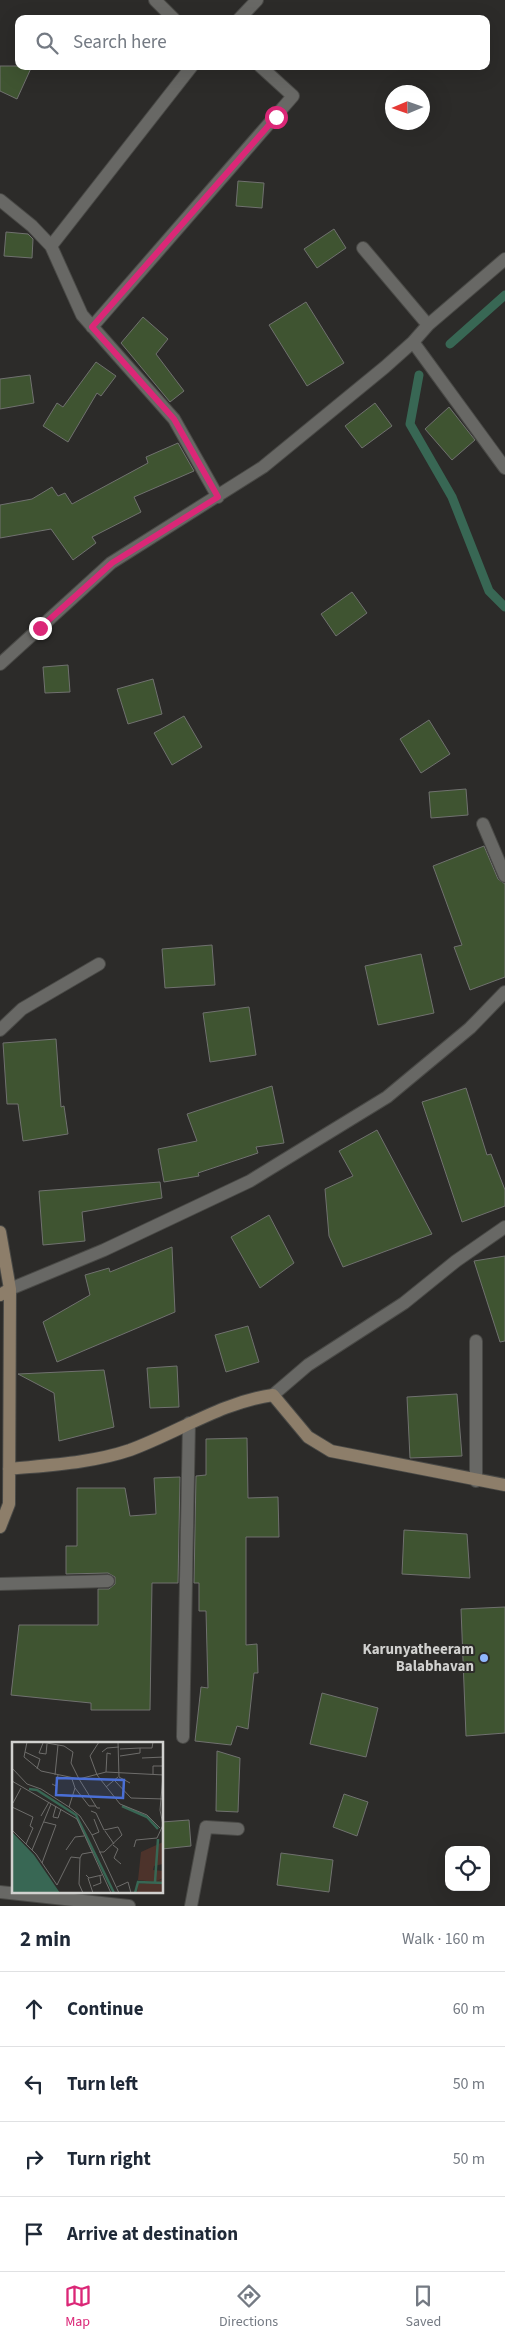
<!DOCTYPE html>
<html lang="en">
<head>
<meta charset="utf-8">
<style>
	body { margin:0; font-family:"Source Sans 3",sans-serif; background:#f6f6f7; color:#1f2937 }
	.controls { position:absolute; right:15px; bottom:15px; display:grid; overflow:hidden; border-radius:10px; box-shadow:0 5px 20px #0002 }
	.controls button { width:45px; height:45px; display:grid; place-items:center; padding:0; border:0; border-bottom:1px solid #e0e1e3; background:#fff; color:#1f2937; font:25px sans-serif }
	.compass { position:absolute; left:385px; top:85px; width:45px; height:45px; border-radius:50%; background:#fff; box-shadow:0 5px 20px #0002; rotate:268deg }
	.stop { position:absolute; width:15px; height:15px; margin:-11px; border:4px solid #db2777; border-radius:50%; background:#fff }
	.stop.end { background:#db2777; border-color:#fff; box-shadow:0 1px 5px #0008 }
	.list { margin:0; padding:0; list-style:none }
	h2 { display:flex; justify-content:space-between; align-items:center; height:65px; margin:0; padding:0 20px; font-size:21px }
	h2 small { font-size:16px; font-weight:400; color:#747a83 }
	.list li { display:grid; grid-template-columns:32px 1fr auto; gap:15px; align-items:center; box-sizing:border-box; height:75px; padding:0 20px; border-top:1px solid #e0e1e3 }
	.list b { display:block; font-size:19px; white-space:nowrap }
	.list em { font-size:16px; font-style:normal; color:#747a83 }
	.icon { flex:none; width:28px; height:28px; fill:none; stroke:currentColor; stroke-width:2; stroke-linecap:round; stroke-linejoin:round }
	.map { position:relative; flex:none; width:505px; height:1906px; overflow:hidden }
	.search { position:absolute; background:#fff; box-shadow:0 5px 20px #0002; left:15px; right:15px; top:15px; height:55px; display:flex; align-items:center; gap:12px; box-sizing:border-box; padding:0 18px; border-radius:10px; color:#747a83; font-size:19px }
	.sheet { height:365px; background:#fff }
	nav { display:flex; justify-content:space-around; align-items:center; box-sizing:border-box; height:70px; border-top:1px solid #e0e1e3; background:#fff; font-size:14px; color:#747a83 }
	nav a { display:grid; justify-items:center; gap:2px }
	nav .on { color:#db2777 }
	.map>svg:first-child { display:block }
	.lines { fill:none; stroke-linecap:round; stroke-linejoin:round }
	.stream { stroke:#386754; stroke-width:9 }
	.building { fill:#3f5431; stroke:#70716f }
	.street-casing { stroke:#494946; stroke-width:14 }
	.secondary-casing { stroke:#494946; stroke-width:14 }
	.street { stroke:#686865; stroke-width:12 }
	.secondary { stroke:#8d7e6a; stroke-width:12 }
	.route { stroke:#db2777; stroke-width:6 }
	.poi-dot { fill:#90b8fd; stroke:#2c2b29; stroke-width:2 }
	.labels { text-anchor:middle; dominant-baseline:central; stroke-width:4; stroke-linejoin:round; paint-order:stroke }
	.poi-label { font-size:15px; font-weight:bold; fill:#d1d1cf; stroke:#2c2b29; text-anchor:end }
	.inset-river { fill:none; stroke:#386754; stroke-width:2.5 }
	.inset-road { fill:none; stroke:#6e6d6b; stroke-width:1 }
	.view { fill:#4a6fd6; fill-opacity:0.15; stroke:#4a6fd6; stroke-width:2.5 }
	.inset-edge { fill:none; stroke:#d1d1cf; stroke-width:2.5 }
</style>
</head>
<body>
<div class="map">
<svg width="505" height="1906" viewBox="0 0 505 1906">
	<rect width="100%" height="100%" fill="#2c2b29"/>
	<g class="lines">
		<!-- stream -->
		<path class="stream" d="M 450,344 L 505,295
			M 419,375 L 410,424 L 452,497 L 489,591 L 505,607"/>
	</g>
	<!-- building -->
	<path class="building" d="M 0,66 L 32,66 L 17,99 L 0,91 Z
		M 238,181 L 264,183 L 262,208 L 236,206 Z
		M 334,229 L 346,248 L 317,268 L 304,249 Z
		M 6,232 L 28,234 L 33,239 L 32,258 L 4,256 Z
		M 306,302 L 344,363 L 307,386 L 269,325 Z
		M 143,317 L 168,339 L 156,354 L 184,391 L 170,402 L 121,343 Z
		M 96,362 L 116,376 L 101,396 L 97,393 L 68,442 L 43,426 L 57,403 L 63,407 Z
		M 30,375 L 34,403 L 0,409 L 0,379 Z
		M 375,403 L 392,426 L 362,448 L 345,426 Z
		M 449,407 L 475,440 L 452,460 L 425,429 Z
		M 178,443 L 194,471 L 134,497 L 141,512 L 92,537 L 96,543 L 73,560 L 51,529 L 0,538 L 0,505 L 32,499 L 52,487 L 58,496 L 65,493 L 72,504 L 148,463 L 146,457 Z
		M 352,592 L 367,613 L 336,636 L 321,614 Z
		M 68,665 L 70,692 L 45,693 L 43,667 Z
		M 153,679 L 162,714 L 128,724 L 117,689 Z
		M 184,716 L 202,747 L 172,765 L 154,733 Z
		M 429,720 L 450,754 L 421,773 L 400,739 Z
		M 466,789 L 468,815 L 431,818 L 429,792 Z
		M 484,846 L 498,879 L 505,884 L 505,977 L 470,990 L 454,947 L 462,945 L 433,866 Z
		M 212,945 L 215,985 L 165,988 L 162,949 Z
		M 421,954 L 434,1013 L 378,1025 L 365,966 Z
		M 249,1007 L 256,1055 L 210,1062 L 203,1013 Z
		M 56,1039 L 61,1107 L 64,1106 L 68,1134 L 23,1141 L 18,1104 L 7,1104 L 3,1043 Z
		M 272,1086 L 284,1143 L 256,1147 L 258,1153 L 198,1173 L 199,1176 L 164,1182 L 158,1149 L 197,1141 L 187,1114 Z
		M 466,1088 L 487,1155 L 491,1154 L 505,1190 L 505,1206 L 462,1222 L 422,1102 Z
		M 377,1130 L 432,1234 L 343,1267 L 329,1236 L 325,1189 L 353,1176 L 339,1151 Z
		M 160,1182 L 162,1198 L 82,1212 L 85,1241 L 43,1245 L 39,1191 Z
		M 269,1215 L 294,1263 L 260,1288 L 231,1237 Z
		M 172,1247 L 175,1312 L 57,1362 L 43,1322 L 90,1295 L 85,1275 L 109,1268 L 110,1272 Z
		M 505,1256 L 505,1341 L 500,1342 L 474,1261 Z
		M 248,1326 L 259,1362 L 226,1372 L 215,1335 Z
		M 177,1366 L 179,1407 L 150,1408 L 147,1368 Z
		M 104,1370 L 114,1427 L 59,1441 L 54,1393 L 18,1374 Z
		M 457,1394 L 462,1456 L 410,1458 L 407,1397 Z
		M 247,1438 L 248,1498 L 278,1497 L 279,1537 L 246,1537 L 246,1645 L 257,1644 L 258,1673 L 254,1673 L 248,1729 L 237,1726 L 231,1745 L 195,1741 L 201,1687 L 208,1688 L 206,1611 L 199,1611 L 199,1583 L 194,1583 L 196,1476 L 206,1475 L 206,1439 Z
		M 180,1477 L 178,1583 L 152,1583 L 150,1710 L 91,1710 L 91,1703 L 11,1695 L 19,1625 L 98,1625 L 98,1589 L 109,1589 L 115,1584 L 115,1577 L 108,1573 L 66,1574 L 66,1546 L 77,1546 L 77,1488 L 125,1488 L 130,1516 L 156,1514 L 154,1478 Z
		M 404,1530 L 467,1534 L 470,1578 L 402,1574 Z
		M 505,1607 L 505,1733 L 466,1736 L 461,1609 Z
		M 322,1693 L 378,1708 L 366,1757 L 310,1744 Z
		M 217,1751 L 240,1758 L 238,1812 L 216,1811 Z
		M 344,1794 L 368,1802 L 357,1836 L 333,1827 Z
		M 189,1820 L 191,1846 L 162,1849 L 162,1822 Z
		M 281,1853 L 333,1860 L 329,1892 L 277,1885 Z"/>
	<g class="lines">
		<!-- street casing -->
		<g class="street-casing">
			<path id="street" d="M 155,0 L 174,19
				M 239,19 L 257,0
				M 0,200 L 32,226 L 51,246 L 82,315 L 174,419 L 218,497
				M 51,246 L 192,66
				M 363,248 L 428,325
				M 92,327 L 293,96 L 260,66
				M 413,342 L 505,468
				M 0,664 L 111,563 L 263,467 L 385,367 L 413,342 L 428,325 L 505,259
				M 483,824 L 505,876
				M 0,1030 L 22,1009 L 99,964
				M 10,1289 L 104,1250 L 250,1181 L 387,1097 L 470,1028 L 505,992
				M 476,1341 L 476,1481
				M 273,1395 L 308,1365 L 404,1303 L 456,1261 L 505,1227
				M 0,1584 L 108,1581
				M 183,1737 L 189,1423
				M 0,1892 L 129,1906
				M 191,1906 L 206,1827 L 238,1829"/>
		</g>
		<!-- secondary casing -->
		<g class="secondary-casing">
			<path id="secondary" d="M 0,1232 L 10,1289 L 0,1295
				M 9,1469 C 49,1465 92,1463 130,1450 C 179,1432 222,1402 273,1395 L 308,1437 L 331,1451 L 505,1485
				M 0,1527 L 9,1504 L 10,1289"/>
		</g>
		<!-- street -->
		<use href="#street" class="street"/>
		<!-- secondary -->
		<use href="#secondary" class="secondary"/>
	</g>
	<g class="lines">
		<!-- route -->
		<path class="route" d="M 40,628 L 112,563 L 218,497 L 174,419 L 92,327 L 276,117"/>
	</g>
	<!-- markers -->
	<circle class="poi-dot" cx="484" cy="1658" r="5"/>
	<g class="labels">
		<!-- poi labels -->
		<g class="poi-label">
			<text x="474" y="1649">Karunyatheeram<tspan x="474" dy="17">Balabhavan</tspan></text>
		</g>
	</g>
	<!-- overview -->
	<g transform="translate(12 1742)">
		<rect width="151" height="151" fill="#2c2b29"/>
		<path d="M 151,100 L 151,122 L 142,124 L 141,128 L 151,129 L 151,136 L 143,140 L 151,137 L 151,151 L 125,151 L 126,142 L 142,140 L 126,138 L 129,110 Z" fill="#4d332b"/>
		<path d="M 0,90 L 22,113 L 48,151 L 0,151 Z" fill="#386754"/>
		<path class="inset-river" d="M 17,47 L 25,48 L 64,73 L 102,151M 110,64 L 135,75 L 146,87M 143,140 L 146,97M 123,151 L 126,140 L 152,141"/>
		<path class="inset-road" d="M 15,0 L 12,15 L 29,29 L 67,37 L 85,66 L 88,66M 29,0 L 52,4 L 61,10 L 59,21 L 67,37 L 94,30 L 152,33M 87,0 L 78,14 L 85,33 L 108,62 L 135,73 L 148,86M 106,0 L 107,35 L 118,41M 31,1 L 27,11 L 34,12 L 35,2M 108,7 L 128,6M 13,10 L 28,17 L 25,27M 90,10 L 95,6 L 107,5M 108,14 L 128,11 L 128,6 L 140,6 L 141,0M 130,16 L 152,15M 0,26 L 15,42 L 29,47 L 57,65 L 63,46 L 60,37M 94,30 L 95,11 L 99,12M 141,32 L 141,24 L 152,24M 43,33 L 46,3M 0,39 L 65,77 L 99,151M 103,39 L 119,56 L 152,57M 40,42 L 44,44 L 46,33M 94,45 L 106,35M 63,46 L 77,64 L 84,64M 1,61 L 9,46M 44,64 L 41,75 L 46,76 L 49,67M 0,65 L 21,75 L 18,84 L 21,86 L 14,102M 57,65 L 68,74 L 80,93 L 107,151M 79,69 L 84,71 L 92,88 L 106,85 L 110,93 L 92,110 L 87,110M 29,74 L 37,60M 0,88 L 24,112 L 45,143 L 59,115 L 68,116 L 70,112 L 81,110M 93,89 L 102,102M 80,93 L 87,90 L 82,77M 101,103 L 106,107 L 102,116 L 109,122M 122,105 L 124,98 L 145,96 L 151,83 L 148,68 L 151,33M 20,108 L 39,62M 54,108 L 63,95 L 72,94M 68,116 L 67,142 L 71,151M 30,121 L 44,83 L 32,80M 74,133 L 77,136 L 90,133M 76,136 L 81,151M 81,144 L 89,141 L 88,134M 105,145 L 116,140 L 119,151"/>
		<path class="view" d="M 45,36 L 112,38 L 111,56 L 44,53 Z"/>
		<rect width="151" height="151" class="inset-edge"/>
	</g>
</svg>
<div class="controls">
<button><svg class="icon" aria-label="locate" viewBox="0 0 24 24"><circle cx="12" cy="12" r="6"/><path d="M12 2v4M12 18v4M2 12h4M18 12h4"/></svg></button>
</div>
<svg class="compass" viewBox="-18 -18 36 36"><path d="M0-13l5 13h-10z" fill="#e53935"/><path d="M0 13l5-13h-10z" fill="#747a83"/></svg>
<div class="stop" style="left:276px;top:117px"></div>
<div class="stop end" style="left:40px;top:628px"></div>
<div class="search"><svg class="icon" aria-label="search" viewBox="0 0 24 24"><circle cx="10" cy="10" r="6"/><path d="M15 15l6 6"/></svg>Search here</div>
</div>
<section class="sheet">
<h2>2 min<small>Walk · 160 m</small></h2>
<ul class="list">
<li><svg class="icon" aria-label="ahead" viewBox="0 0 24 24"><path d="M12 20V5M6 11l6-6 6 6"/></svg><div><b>Continue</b></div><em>60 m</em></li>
<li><svg class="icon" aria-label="left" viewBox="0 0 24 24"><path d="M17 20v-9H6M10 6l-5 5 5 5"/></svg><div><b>Turn left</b></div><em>50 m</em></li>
<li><svg class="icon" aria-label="right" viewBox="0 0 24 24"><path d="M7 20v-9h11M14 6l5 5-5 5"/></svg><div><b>Turn right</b></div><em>50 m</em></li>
<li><svg class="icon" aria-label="arrive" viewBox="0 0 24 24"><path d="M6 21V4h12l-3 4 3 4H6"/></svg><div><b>Arrive at destination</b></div></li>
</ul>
</section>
<nav>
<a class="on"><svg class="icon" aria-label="map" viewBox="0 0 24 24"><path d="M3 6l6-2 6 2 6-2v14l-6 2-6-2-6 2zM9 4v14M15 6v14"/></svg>Map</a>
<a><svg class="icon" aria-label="directions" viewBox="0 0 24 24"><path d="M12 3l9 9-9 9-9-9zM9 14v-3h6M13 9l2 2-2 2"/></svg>Directions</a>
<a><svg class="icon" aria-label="saved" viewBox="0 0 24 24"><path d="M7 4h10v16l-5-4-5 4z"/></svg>Saved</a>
</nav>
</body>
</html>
